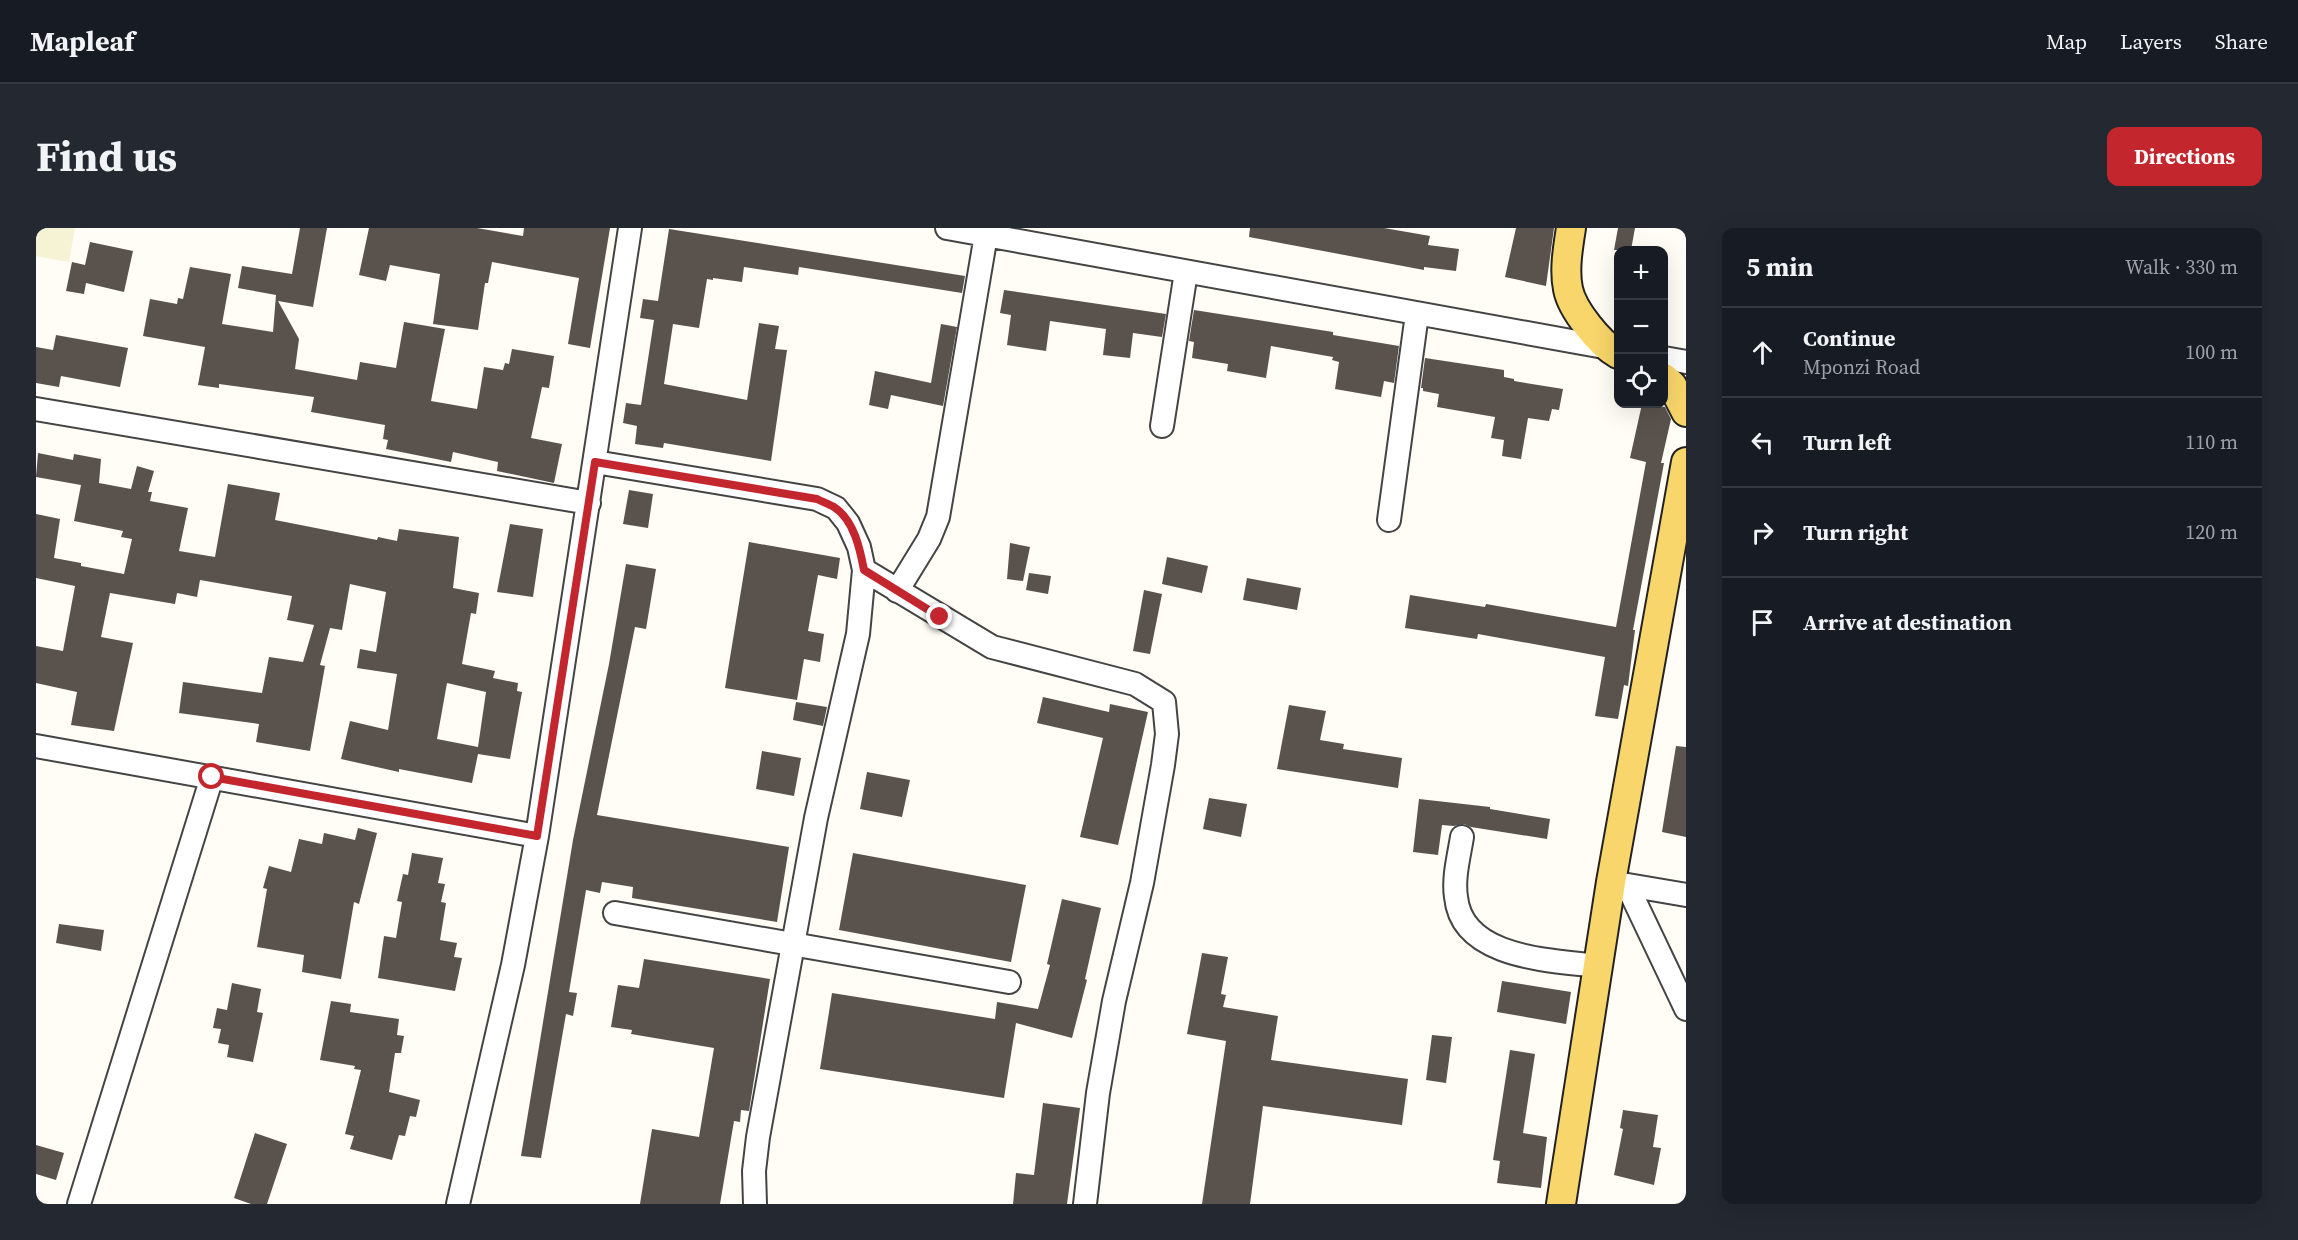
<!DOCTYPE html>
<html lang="en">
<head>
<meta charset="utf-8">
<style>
	body { margin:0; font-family:"Source Serif 4",serif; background:#242831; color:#f1f3f6 }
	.controls { position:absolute; right:18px; top:18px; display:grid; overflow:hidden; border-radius:12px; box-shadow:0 6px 24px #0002 }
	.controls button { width:54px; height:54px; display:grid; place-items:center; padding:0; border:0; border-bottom:2px solid #363941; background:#171b24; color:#f1f3f6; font:30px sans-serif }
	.stop { position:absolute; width:18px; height:18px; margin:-14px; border:4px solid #c4262e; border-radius:50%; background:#fff }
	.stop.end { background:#c4262e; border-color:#fff; box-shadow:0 2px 6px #0008 }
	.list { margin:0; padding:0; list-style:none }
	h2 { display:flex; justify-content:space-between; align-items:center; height:78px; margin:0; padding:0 24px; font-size:26px }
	h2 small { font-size:20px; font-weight:400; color:#9ea1a6 }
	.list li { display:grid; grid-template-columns:39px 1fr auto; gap:18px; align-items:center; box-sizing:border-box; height:90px; padding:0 24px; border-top:2px solid #363941 }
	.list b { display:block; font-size:22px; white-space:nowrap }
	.list p { margin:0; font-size:20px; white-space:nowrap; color:#9ea1a6 }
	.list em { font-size:20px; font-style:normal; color:#9ea1a6 }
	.icon { flex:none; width:33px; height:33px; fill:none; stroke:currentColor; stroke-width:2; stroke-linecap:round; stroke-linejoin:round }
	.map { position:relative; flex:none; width:1650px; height:976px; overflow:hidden; border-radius:12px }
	header { display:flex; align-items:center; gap:36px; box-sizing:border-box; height:84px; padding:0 30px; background:#171b24; border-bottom:2px solid #363941 }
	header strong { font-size:28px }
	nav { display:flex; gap:33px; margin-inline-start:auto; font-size:21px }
	.intro { display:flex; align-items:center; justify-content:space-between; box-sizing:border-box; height:144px; padding:0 36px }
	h1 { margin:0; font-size:42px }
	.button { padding:15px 27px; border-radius:12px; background:#c4262e; color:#fff; font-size:21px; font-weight:700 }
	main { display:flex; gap:36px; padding:0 36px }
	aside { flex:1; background:#171b24; border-radius:12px; box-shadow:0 6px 24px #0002 }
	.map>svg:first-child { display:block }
	.farmland { fill:#f6f3d4 }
	.building { fill:#5a524d; fill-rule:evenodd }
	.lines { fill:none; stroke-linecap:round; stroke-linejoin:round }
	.minor-casing { stroke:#444; stroke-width:26 }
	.major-casing { stroke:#222; stroke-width:32 }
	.minor { stroke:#fff; stroke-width:22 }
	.major { stroke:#f9d66b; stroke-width:28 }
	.route { stroke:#c4262e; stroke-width:8 }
</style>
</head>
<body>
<header>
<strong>Mapleaf</strong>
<nav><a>Map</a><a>Layers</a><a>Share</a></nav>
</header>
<div class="intro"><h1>Find us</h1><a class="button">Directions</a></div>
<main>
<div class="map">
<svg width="1650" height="976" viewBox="0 0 1650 976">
	<rect width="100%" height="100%" fill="#fffdf5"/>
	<!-- farmland -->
	<path class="farmland" d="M 0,0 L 39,0 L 33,34 L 0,28 Z"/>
	<!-- building -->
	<path class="building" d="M 264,0 L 291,0 L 277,79 L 242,73 L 263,111 L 259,141 L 321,152 L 324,134 L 360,140 L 368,94 L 409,101 L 395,173 L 441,181 L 448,139 L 467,142 L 469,135 L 473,136 L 476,121 L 518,128 L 513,160 L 506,159 L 495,210 L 526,216 L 518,255 L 461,243 L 462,234 L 417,224 L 415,234 L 350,221 L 352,212 L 347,211 L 349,197 L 275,184 L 278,169 L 183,156 L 183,160 L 162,157 L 169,119 L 107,108 L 114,71 L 141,76 L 142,70 L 147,71 L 154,39 L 195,46 L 186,96 L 237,104 L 240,67 L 202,60 L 206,38 L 256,46 Z
		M 333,0 L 441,0 L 487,8 L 488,0 L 574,0 L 554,120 L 532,116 L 543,50 L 456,34 L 452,55 L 449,55 L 442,102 L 397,96 L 404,46 L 354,37 L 350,53 L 323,47 Z
		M 1214,0 L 1348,0 L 1394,8 L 1392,17 L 1423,21 L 1420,43 L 1388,39 L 1388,42 L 1213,9 Z
		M 1480,0 L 1518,0 L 1510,58 L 1469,49 Z
		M 1582,0 L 1599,0 L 1595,22 L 1578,22 Z
		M 633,1 L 929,48 L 926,65 L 763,39 L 762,47 L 708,39 L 706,54 L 677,50 L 677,52 L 671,51 L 663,100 L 637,96 L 628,156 L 711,172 L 723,95 L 743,98 L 739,121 L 751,122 L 735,233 L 628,215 L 627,220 L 599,216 L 601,198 L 587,195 L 590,175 L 605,177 L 618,92 L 604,90 L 607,71 L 622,73 Z
		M 54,14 L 97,23 L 88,64 L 50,55 L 48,66 L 30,63 L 36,34 L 49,37 Z
		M 968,62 L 1130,86 L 1126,109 L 1097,105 L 1094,130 L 1067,127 L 1070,101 L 1014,93 L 1010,123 L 971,117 L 975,87 L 964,85 Z
		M 1158,82 L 1297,104 L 1297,107 L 1363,118 L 1358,155 L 1348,153 L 1345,169 L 1299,161 L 1303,134 L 1296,132 L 1297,129 L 1235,118 L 1230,150 L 1191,143 L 1192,136 L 1156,130 L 1158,114 L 1153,113 Z
		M 905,96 L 921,99 L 907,178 L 855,167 L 852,181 L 833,177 L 839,143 L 895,155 Z
		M 20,107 L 92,120 L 84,159 L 25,148 L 23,159 L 0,155 L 0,119 L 17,122 Z
		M 1389,130 L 1468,142 L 1468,149 L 1478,151 L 1478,153 L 1527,161 L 1523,182 L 1516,181 L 1513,193 L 1492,190 L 1485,231 L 1466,228 L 1468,212 L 1455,210 L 1459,189 L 1401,179 L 1403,166 L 1387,163 L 1387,160 L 1385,160 Z
		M 1606,176 L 1629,179 L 1635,191 L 1625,235 L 1628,235 L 1597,402 L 1599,402 L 1592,458 L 1588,457 L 1582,491 L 1559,488 L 1569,429 L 1442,406 L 1441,411 L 1369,400 L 1374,367 L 1449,379 L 1450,376 L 1580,399 L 1610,234 L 1594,230 Z
		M 2,225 L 37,232 L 38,226 L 65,231 L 63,255 L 95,261 L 101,238 L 118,243 L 112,264 L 116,264 L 114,273 L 152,280 L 143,323 L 179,329 L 192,256 L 244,265 L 239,292 L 341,312 L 342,309 L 361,313 L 363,301 L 423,309 L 417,360 L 443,365 L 440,386 L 435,385 L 426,436 L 459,443 L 457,450 L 482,455 L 481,463 L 486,464 L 474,531 L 442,526 L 436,555 L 363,541 L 363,544 L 305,531 L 314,493 L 352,502 L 361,446 L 321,440 L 324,421 L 340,424 L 350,364 L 314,356 L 306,402 L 294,400 L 284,437 L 289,438 L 274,523 L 220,514 L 223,496 L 143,485 L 147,454 L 226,465 L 233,429 L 267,434 L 278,397 L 251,392 L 256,368 L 164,352 L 161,369 L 141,365 L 139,376 L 74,365 L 65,409 L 97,415 L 78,503 L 35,497 L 41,464 L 0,455 L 0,418 L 27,423 L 39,358 L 0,350 L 0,286 L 24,291 L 18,330 L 45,335 L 45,338 L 88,346 L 96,311 L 85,309 L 87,303 L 38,293 L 45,257 L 0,249 ZM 411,455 L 450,464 L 442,519 L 401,511 Z
		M 593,262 L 617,266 L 612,300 L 587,296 Z
		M 474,296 L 507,301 L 497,369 L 461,364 Z
		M 713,314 L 804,330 L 801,351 L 782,347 L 772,403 L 788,406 L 784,434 L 768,431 L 761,472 L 689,460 Z
		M 974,315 L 994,319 L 987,353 L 971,351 Z
		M 1131,329 L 1172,338 L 1166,365 L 1126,356 Z
		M 590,336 L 620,341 L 610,401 L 599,399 L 561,587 L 753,619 L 741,694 L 596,670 L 597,659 L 566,654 L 564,665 L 550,662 L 533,764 L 541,765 L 537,788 L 530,786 L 505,930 L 485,928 L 537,612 L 573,436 Z
		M 993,345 L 1015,348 L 1012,366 L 990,362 Z
		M 1211,350 L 1265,360 L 1261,382 L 1207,372 Z
		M 1108,362 L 1126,366 L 1114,426 L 1097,423 Z
		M 1007,469 L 1073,484 L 1074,476 L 1112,484 L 1082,617 L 1044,609 L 1067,510 L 1001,495 Z
		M 760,474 L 791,479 L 787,498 L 757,492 Z
		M 1253,477 L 1290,483 L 1284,512 L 1308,516 L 1307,521 L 1366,530 L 1362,560 L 1241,541 Z
		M 1640,518 L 1650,519 L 1650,609 L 1626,604 Z
		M 726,523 L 765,530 L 758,568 L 720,561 Z
		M 831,544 L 874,552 L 866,589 L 824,581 Z
		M 1173,570 L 1211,576 L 1205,609 L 1167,601 Z
		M 1383,571 L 1454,579 L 1454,581 L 1514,591 L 1511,611 L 1435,599 L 1428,596 L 1418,598 L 1406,597 L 1402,627 L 1377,624 Z
		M 322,600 L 341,605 L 323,676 L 318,674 L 305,751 L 266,744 L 268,727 L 221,719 L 231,661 L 227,660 L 233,638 L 255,644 L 263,611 L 286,616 L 288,605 L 319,612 Z
		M 376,625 L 407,630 L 402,655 L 409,656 L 405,674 L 410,675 L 404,712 L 421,715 L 418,729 L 426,730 L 419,763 L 342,750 L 348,708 L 360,710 L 366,674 L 361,673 L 367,646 L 372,647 Z
		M 817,625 L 990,657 L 975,734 L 803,702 Z
		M 1026,671 L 1065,680 L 1049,751 L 1051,752 L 1036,810 L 980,795 L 968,870 L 784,841 L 796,765 L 959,791 L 961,774 L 1002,781 L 1014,737 L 1011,736 Z
		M 23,696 L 68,702 L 65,723 L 20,715 Z
		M 1166,725 L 1192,729 L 1185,766 L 1190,767 L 1187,779 L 1242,788 L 1235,832 L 1372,851 L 1366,897 L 1227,878 L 1214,976 L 1166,976 L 1190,813 L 1151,806 Z
		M 608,731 L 734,751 L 713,883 L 705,882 L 704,894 L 698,893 L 684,976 L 604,976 L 616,901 L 663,909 L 678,820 L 595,806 L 596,802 L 575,799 L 582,757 L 603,760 Z
		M 1466,753 L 1535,764 L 1530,796 L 1461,784 Z
		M 196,755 L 225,761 L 221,784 L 227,785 L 217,834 L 191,829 L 193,817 L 182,815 L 185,801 L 177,800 L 181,780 L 191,782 Z
		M 295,773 L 315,776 L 314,784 L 363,791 L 361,807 L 368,808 L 365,825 L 359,825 L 353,864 L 384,872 L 380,889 L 374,888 L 369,908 L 363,907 L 356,932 L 314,921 L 318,908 L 309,906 L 325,842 L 318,841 L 319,838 L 284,832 Z
		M 1396,807 L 1416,809 L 1410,855 L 1390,852 Z
		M 1474,822 L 1499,826 L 1487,905 L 1511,909 L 1505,960 L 1461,955 L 1464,933 L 1457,932 Z
		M 1007,875 L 1044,880 L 1031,976 L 977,976 L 980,945 L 998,947 Z
		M 1587,882 L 1622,887 L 1617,919 L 1625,920 L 1618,957 L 1578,947 L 1587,901 L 1584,900 Z
		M 219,905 L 251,916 L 231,976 L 215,976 L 198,970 Z
		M 0,917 L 28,925 L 20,952 L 0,946 Z"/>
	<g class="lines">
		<!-- minor casing -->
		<g class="minor-casing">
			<path id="minor" d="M 911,0 L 1579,121
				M 1628,130 L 1650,134
				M 0,181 L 553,275
				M 1126,198 L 1150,44
				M 559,234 L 781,271 L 800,280 L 812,295 L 823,319 L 828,342 L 822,406 L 780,590 L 722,909 L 718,943 L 719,976
				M 1353,292 L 1381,86
				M 828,342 L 956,419 L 1099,456 L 1128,474 L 1131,506 L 1127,537 L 1106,655 L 1078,773 L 1062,865 L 1049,976
				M 861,363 L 893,311 L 902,289 L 950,7
				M 0,518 L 501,608
				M 1426,609 C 1423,628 1417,650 1420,669 C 1426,731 1515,732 1562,738
				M 1580,655 L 1650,667
				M 1591,657 L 1650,781
				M 579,685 L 973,754
				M 43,976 L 176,549
				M 422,976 L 477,737 L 501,608 L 594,0"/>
		</g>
		<!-- major casing -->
		<g class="major-casing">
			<path id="major" d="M 1535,0 C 1532,19 1528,42 1532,61 C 1536,82 1564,116 1582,126
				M 1628,150 L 1636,157 L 1650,184
				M 1525,976 L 1575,654 L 1650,234"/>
		</g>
		<!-- minor -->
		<use href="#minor" class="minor"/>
		<!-- major -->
		<use href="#major" class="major"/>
	</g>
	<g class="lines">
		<!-- route -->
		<path class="route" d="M 176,549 L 501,608 L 559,234 L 781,271 C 787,274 793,276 798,279 C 818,292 824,321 828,342 L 904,389"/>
	</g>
</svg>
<div class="controls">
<button>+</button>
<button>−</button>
<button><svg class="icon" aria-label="locate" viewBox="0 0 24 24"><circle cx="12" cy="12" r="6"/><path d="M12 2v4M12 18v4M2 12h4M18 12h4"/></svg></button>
</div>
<div class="stop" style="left:176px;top:549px"></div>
<div class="stop end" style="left:904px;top:389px"></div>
</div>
<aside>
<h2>5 min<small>Walk · 330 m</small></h2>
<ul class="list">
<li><svg class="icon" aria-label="ahead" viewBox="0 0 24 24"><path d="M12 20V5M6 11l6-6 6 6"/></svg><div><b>Continue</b><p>Mponzi Road</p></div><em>100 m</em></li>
<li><svg class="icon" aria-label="left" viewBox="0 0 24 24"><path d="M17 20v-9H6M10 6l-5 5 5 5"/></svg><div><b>Turn left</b></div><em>110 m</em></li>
<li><svg class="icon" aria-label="right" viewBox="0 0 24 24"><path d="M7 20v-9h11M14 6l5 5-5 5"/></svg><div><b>Turn right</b></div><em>120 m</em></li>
<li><svg class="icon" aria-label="arrive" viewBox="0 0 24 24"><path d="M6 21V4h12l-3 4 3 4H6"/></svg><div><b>Arrive at destination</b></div></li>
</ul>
</aside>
</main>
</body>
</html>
